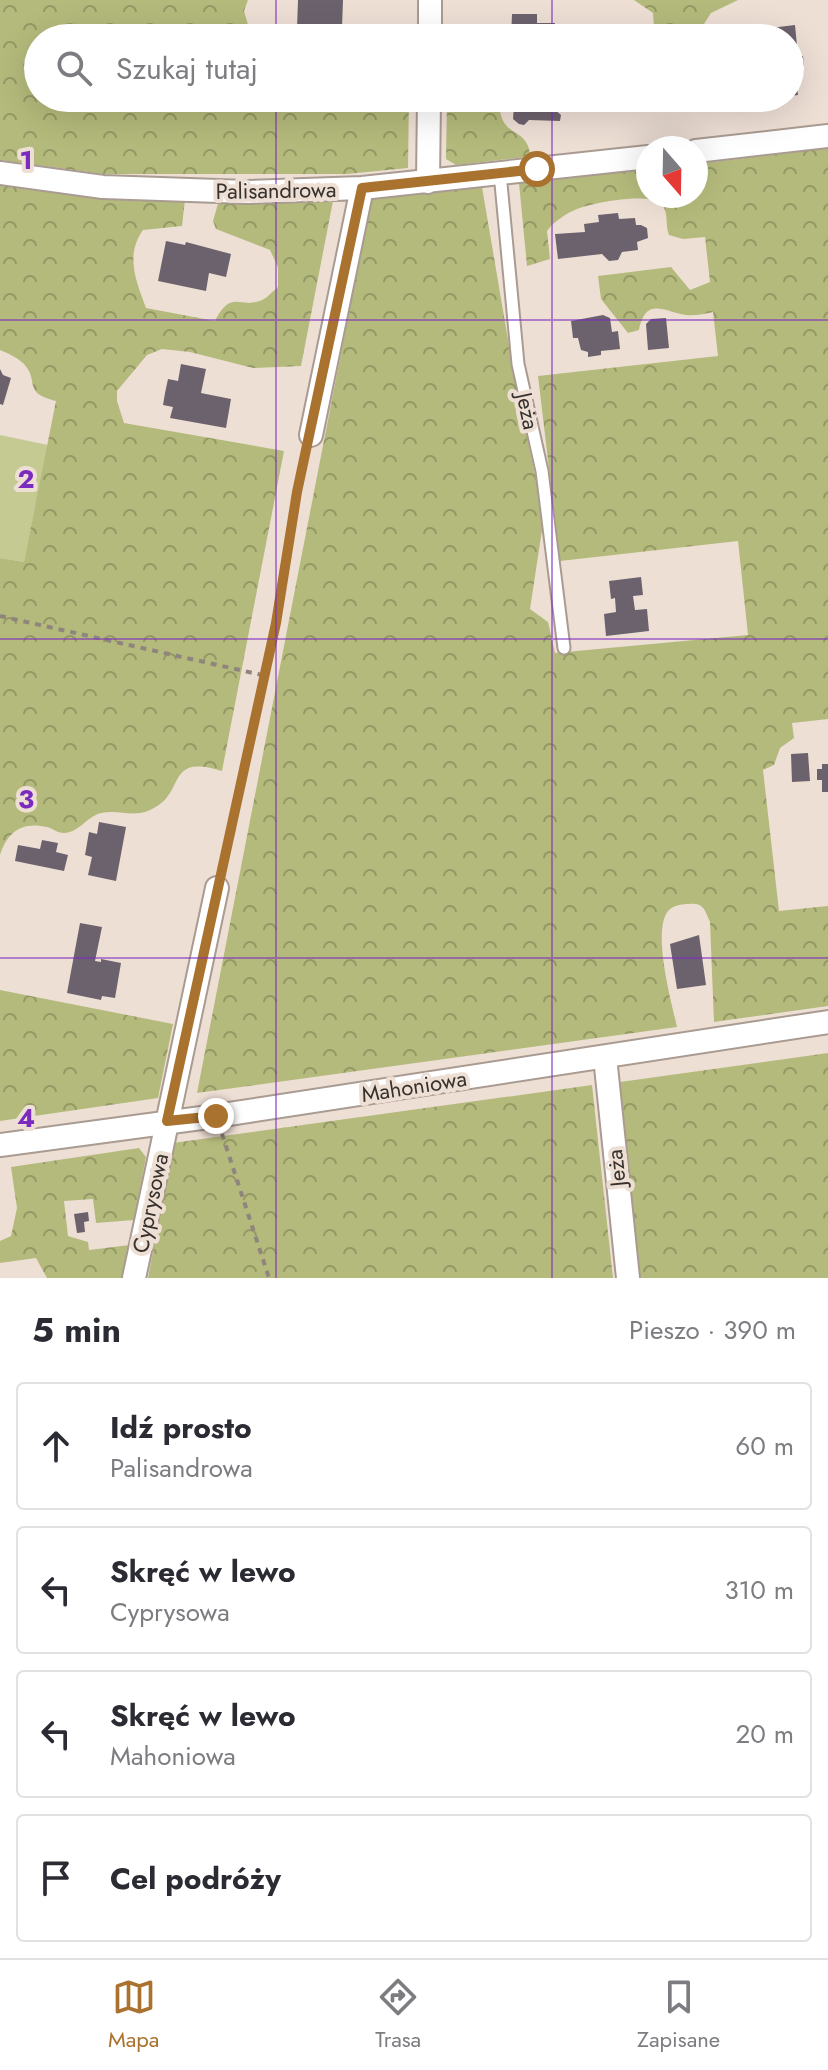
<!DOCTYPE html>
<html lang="pl">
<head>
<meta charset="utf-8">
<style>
	body { margin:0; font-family:Jost,sans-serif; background:#f7f7f7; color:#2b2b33 }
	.compass { position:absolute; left:636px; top:136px; width:72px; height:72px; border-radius:50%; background:#fff; box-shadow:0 8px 32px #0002; rotate:160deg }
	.stop { position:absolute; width:24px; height:24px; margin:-18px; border:6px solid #aa722f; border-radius:50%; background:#fff }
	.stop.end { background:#aa722f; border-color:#fff; box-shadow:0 2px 8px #0008 }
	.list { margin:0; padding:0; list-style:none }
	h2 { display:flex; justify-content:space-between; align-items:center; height:104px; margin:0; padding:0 32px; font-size:34px }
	h2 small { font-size:26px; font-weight:400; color:#7c7c81 }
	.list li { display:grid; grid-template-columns:52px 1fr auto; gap:24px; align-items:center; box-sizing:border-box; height:128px; margin:0 16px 16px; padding:0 16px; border:2px solid #e1e1e2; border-radius:8px }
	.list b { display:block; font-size:30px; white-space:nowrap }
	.list p { margin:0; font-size:26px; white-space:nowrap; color:#7c7c81 }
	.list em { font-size:26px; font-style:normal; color:#7c7c81 }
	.icon { flex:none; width:44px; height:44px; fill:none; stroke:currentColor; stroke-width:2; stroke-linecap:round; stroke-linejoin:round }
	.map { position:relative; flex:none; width:828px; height:1278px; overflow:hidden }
	.search { position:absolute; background:#fff; box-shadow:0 8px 32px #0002; left:24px; right:24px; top:24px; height:88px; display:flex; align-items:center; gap:20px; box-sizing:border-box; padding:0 28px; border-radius:44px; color:#7c7c81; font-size:30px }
	.sheet { height:680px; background:#fff }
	nav { display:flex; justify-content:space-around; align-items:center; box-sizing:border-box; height:112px; border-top:2px solid #e1e1e2; background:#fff; font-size:22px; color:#7c7c81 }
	nav a { display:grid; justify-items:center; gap:4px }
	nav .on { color:#aa722f }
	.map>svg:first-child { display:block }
	.grass { fill:#c4ca91 }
	.forest { fill:url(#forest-crowns) }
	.building { fill:#6c626d }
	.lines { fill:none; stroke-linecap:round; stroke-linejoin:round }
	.service-casing { stroke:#a99b91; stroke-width:15 }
	.minor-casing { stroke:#a99b91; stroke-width:26 }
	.path { stroke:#8f857e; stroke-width:4; stroke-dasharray:6 6; stroke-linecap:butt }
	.service { stroke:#fff; stroke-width:11 }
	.minor { stroke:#fff; stroke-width:22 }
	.route { stroke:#aa722f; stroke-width:10 }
	.grid { fill:none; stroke:#7b2cbf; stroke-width:2; stroke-opacity:0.55 }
	.labels { text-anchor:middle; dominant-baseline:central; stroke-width:8; stroke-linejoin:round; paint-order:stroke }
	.street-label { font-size:22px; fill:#36312d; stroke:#eedfd5 }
	.grid-label { font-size:26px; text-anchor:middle; font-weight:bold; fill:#7b2cbf; stroke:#eedfd5; stroke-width:8; stroke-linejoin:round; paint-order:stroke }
</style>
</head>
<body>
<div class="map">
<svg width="828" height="1278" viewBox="0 0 828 1278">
	<defs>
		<pattern id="forest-crowns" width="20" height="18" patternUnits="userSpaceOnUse" patternTransform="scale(2)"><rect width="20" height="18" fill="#b4ba7b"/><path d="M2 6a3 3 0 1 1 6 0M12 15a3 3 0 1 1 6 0" fill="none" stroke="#939865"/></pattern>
	</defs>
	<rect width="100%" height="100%" fill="#eedfd5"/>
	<!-- grass -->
	<path class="grass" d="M 0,435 L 48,445 L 24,562 L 0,558 Z"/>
	<!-- forest -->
	<path class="forest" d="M 0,0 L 248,0 L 244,11 L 252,38 L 38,38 L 38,98 L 409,98 L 408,168 L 347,174 L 103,174 L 0,160 Z
		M 634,0 L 738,0 L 711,13 L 695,38 L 630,38 L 634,33 L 654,28 L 653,13 Z
		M 447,98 L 499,98 C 499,141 525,124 530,153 L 526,157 L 456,165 L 446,159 Z
		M 828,148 L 828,719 L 792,723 L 794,738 L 780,748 L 774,765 L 763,770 L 779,911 L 828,906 L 828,1006 L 714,1022 L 710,922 C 705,910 703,902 689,904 C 683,904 675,905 670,909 C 650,926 672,1004 677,1027 L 197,1093 L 371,199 L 482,187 L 514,375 L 544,517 L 530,609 L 548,622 L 555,653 L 748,635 L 738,541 L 560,561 L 538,376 L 718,356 L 713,312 C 704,314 695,316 686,315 C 664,312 646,296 639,330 L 628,333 L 601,299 L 598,276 L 671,267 L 690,290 L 710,282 L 705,237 L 683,239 L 669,235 C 665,226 669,213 662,205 C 651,191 592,203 577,209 C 567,213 553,222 547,231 L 550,259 L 527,266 L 519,183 L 648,169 L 648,196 L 696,196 L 696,164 Z
		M 0,185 L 96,198 L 185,199 L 182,226 L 143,230 C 125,255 136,281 146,308 L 215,321 C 232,288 240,310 262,300 C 267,298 273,291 278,287 L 278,267 L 270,250 L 216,229 L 213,221 L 219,200 L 333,201 L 301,366 L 253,368 L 190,352 L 162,349 L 147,355 L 117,391 L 117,401 L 124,423 L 284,451 L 222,771 C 163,753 188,794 150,810 C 133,818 118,809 101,813 C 86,817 80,832 64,833 C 57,833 54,829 47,827 C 22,821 7,832 0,855 L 0,558 L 24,562 L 56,401 C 21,392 41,382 23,363 C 18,358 7,353 0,350 Z
		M 0,990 L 173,1024 L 158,1098 L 0,1121 Z
		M 828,1053 L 828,1278 L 640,1278 L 620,1082 Z
		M 592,1085 L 613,1278 L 148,1278 L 173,1143 Z
		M 139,1148 L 146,1157 L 134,1220 L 96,1223 L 93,1199 L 64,1201 L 68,1236 L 88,1242 L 89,1250 L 130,1245 L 124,1278 L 47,1278 L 36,1258 L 0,1263 L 0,1241 L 11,1236 L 17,1208 L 11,1167 Z"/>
	<!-- building -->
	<path class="building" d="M 298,0 L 343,0 L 342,27 L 348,27 L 348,38 L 302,38 L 302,28 L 297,28 Z
		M 512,14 L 537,14 L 537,23 L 555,23 L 554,38 L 511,38 Z
		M 770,25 L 770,28 L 795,25 L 798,56 L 803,56 L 804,66 L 794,66 L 798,95 L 790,96 L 790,38 L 754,38 L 753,27 Z
		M 518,98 L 550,98 L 552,107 L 561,115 L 560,121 L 529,120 L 524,125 L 519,124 L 513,119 L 514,106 Z
		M 618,213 L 619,219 L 635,218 L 636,225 L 641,225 L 647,228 L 648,238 L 637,242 L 638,250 L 622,252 L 618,260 L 609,261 L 602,254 L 558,259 L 555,234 L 585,232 L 584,224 L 599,222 L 598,215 Z
		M 166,241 L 185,245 L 186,242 L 231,254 L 226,277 L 209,273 L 206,291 L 158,281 Z
		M 603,315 L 610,318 L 612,332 L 618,331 L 620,349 L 601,351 L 601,355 L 588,357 L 588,352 L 581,350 L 578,338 L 573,338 L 571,321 Z
		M 666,318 L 669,348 L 648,350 L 646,324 L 651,319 Z
		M 181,364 L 206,369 L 201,393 L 231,399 L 226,428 L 170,418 L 173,407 L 163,405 L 165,393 L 168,379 L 178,381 Z
		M 0,369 L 3,375 L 11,378 L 3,405 L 0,404 Z
		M 641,577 L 643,595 L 633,596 L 635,610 L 647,609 L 649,631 L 606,636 L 604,614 L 616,612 L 615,598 L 611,599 L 609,581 Z
		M 808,753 L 810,781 L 792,782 L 791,754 Z
		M 822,764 L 828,764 L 828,792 L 822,792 L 822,780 L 817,780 L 817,769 L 822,769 Z
		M 99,822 L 126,827 L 116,881 L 88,875 L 92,857 L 85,855 L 89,832 L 97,834 Z
		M 42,840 L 58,843 L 56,852 L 68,855 L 64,871 L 15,861 L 18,845 L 40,849 Z
		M 80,923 L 102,927 L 95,961 L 101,962 L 101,959 L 121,963 L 115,998 L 102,996 L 101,1000 L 67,993 Z
		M 699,935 L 706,985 L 677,989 L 670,944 Z
		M 88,1212 L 89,1221 L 84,1222 L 85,1232 L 77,1233 L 74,1214 Z"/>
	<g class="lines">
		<!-- service casing -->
		<g class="service-casing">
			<path id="service" d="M 500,173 L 518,364 L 542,471 L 564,648"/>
		</g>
		<!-- minor casing -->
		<g class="minor-casing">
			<path id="minor" d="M 430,38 L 430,0
				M 696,151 L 828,136
				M 0,173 L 103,187 L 247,192 L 362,188 L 648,157
				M 428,182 L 429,98
				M 311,435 L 362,188
				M 605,1057 L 628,1278
				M 0,1145 L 216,1116 L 828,1022
				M 134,1278 L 217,888"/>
		</g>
		<!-- path -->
		<path class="path" d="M 0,616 L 262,675
			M 221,867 L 276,623 L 297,492 L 307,453
			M 222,1134 L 269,1278"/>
		<!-- service -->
		<use href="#service" class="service"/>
		<!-- minor -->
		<use href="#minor" class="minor"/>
	</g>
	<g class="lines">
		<!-- route -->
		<path class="route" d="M 216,1116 L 167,1121 L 276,623 L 297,492 L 362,188 L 537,169"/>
	</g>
	<!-- grid -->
	<path class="grid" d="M 276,0 L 276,38M 552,0 L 552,38M 276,98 L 276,1278M 552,98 L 552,1278M 0,320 L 828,320M 0,639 L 828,639M 0,958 L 828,958"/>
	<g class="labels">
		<!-- street labels -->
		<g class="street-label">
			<text transform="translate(276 190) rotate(-1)">Palisandrowa</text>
			<text transform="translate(528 411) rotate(78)">Jeża</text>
			<text transform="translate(414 1086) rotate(-9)">Mahoniowa</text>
			<text transform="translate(616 1168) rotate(-96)">Jeża</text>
			<text transform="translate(150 1203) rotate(-78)">Cyprysowa</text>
		</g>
	</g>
	<g class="grid-label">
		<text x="26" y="169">1</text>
		<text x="26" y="488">2</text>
		<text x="26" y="808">3</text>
		<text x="26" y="1127">4</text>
	</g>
</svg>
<svg class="compass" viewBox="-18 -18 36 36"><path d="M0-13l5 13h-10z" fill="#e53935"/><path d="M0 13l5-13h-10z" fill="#7c7c81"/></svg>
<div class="stop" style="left:537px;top:169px"></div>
<div class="stop end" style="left:216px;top:1116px"></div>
<div class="search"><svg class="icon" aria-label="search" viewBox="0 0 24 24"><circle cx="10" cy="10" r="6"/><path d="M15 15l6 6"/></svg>Szukaj tutaj</div>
</div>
<section class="sheet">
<h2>5 min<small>Pieszo · 390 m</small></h2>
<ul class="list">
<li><svg class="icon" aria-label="ahead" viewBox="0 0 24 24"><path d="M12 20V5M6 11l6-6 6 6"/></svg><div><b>Idź prosto</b><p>Palisandrowa</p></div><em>60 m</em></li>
<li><svg class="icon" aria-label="left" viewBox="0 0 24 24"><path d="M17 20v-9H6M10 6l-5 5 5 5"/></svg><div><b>Skręć w lewo</b><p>Cyprysowa</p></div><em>310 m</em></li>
<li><svg class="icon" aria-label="left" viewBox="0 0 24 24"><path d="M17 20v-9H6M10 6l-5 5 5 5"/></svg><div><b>Skręć w lewo</b><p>Mahoniowa</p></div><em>20 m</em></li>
<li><svg class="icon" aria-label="arrive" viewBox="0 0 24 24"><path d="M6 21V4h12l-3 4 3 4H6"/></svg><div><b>Cel podróży</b></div></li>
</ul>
</section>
<nav>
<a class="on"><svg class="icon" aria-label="map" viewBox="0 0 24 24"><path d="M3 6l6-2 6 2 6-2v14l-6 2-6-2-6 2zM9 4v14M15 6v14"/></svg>Mapa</a>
<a><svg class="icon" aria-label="directions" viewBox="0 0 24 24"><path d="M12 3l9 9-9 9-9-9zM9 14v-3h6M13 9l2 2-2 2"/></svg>Trasa</a>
<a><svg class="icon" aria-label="saved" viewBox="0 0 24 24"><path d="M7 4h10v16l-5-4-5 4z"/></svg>Zapisane</a>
</nav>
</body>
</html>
